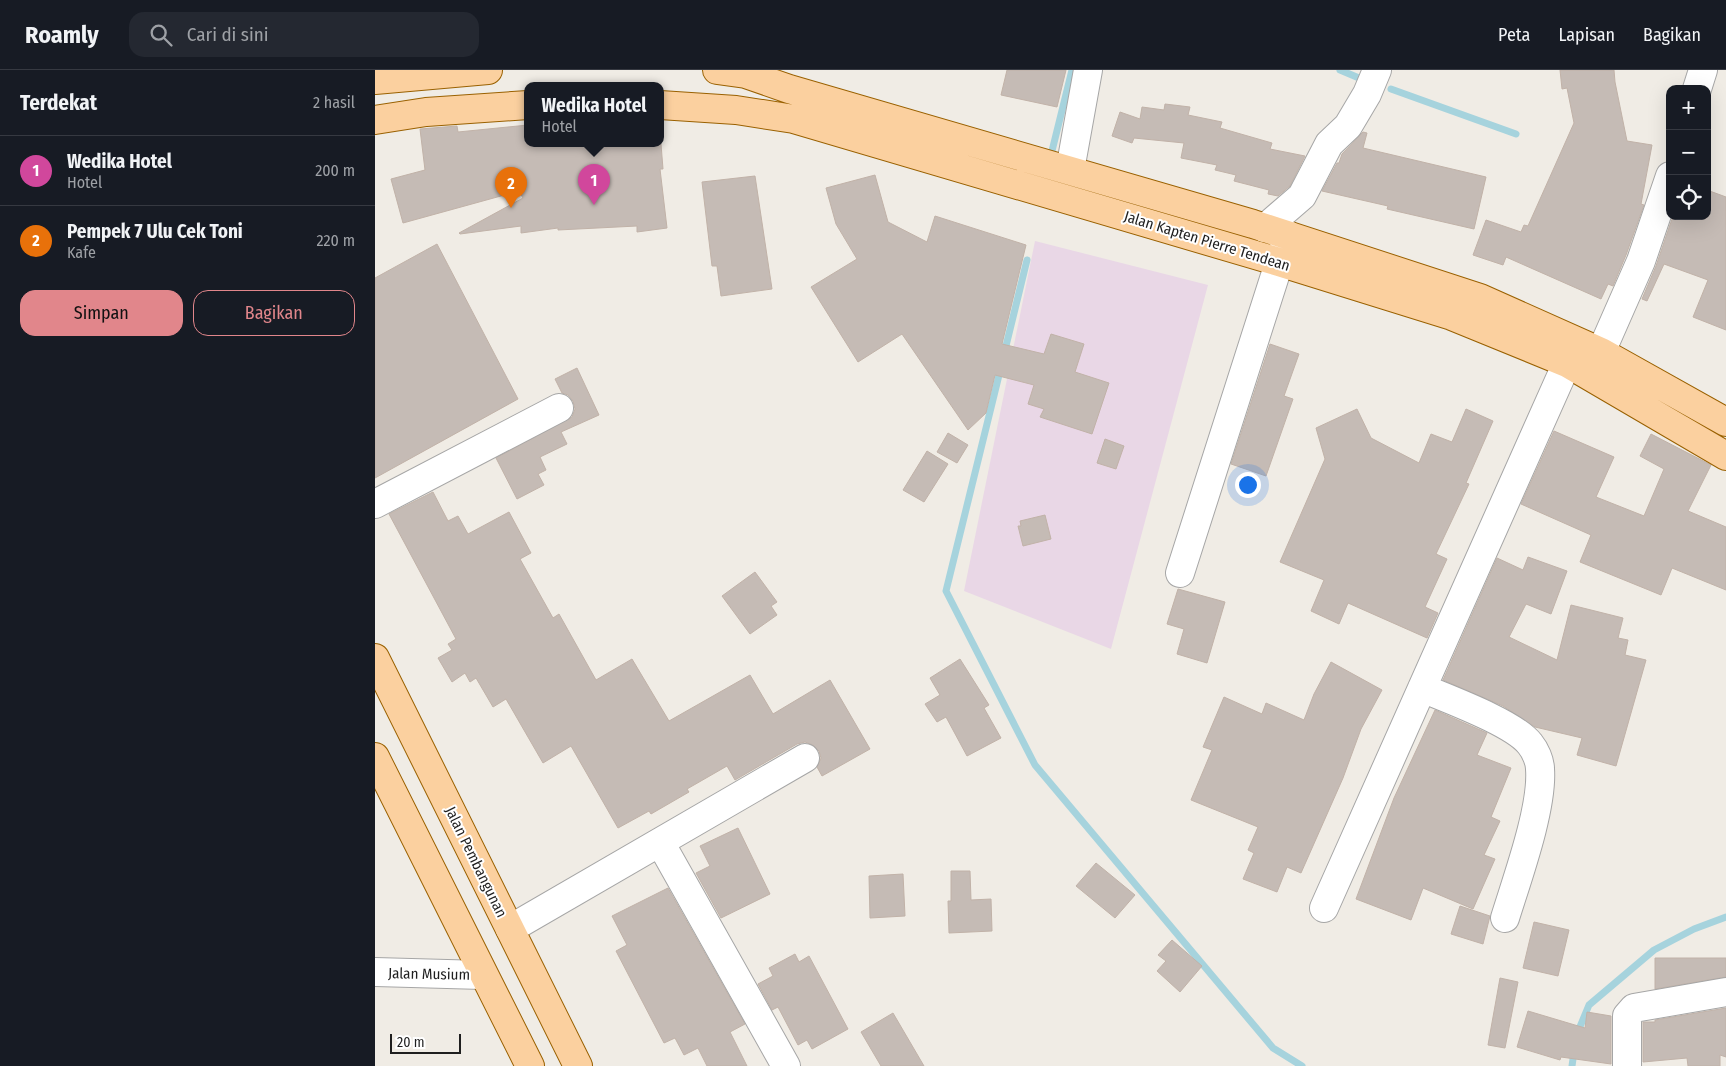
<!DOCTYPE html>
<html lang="id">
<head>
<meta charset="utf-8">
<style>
	body { margin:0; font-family:"Fira Sans Condensed",sans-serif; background:#242831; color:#f1f3f6 }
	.controls { position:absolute; right:15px; top:15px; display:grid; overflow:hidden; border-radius:10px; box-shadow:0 5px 20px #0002 }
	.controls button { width:45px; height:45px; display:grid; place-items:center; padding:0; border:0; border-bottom:1px solid #363941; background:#171b24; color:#f1f3f6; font:25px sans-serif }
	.scale { position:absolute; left:15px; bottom:12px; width:71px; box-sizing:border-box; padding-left:5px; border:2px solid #1f1f1f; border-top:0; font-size:14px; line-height:18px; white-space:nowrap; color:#1f1f1f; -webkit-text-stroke:4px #fff; paint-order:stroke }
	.you { position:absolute; left:872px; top:414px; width:18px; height:18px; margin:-12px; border:4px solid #fff; border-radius:50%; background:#1a73e8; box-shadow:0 0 0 8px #1a73e833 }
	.badge { display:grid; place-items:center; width:32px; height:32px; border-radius:50%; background:#e1868b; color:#fff; font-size:16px; font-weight:700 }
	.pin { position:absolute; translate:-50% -41px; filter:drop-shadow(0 1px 2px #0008) }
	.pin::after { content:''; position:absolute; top:26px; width:18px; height:15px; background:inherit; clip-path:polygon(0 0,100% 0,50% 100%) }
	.popup { position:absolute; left:149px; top:12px; width:140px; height:65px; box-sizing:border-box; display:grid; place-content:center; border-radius:10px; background:#171b24; filter:drop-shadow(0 1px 4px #0005); font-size:16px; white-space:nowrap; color:#9ea1a6 }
	.popup b { font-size:19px; color:#f1f3f6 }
	.popup::after { content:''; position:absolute; left:50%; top:100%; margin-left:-10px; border:10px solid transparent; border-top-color:#171b24 }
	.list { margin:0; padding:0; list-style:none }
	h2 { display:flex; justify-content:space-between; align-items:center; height:65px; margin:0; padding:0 20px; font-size:21px }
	h2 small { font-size:16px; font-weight:400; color:#9ea1a6 }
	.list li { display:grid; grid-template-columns:32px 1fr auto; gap:15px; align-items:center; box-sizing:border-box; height:70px; padding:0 20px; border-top:1px solid #363941 }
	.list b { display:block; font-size:19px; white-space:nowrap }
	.list p { margin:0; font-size:16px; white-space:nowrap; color:#9ea1a6 }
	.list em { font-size:16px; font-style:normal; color:#9ea1a6 }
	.actions { display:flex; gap:10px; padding:15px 20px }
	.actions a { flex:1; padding:11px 0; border:1px solid #e1868b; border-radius:15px; text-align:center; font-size:18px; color:#e1868b }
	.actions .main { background:#e1868b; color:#111 }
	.icon { flex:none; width:28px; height:28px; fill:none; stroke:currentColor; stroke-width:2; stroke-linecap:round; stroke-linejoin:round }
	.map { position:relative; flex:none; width:1351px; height:996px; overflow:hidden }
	header { display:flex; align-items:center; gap:30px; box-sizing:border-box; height:70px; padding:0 25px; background:#171b24; border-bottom:1px solid #363941 }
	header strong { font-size:24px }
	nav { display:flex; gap:28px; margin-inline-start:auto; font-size:18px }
	.search { width:350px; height:45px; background:#242831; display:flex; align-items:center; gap:12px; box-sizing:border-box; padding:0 18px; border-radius:15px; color:#9ea1a6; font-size:19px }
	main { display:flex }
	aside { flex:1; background:#171b24 }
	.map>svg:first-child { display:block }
	.industrial { fill:#e9d7e6 }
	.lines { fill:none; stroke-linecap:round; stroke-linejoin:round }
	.stream { stroke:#a6d3dd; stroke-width:7 }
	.building { fill:#c5bbb5; stroke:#c1b2a8 }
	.minor-casing { stroke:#a6a6a6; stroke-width:30 }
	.major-casing { stroke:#9a6101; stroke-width:30 }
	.minor { stroke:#fff; stroke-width:28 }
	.major { stroke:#fbd09f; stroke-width:28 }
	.labels { text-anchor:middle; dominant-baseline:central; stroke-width:4; stroke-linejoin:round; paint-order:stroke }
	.street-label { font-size:15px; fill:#1f1f1f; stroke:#fff }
</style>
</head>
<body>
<header>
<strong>Roamly</strong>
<div class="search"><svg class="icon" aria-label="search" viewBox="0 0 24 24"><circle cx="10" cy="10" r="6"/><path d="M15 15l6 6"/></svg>Cari di sini</div>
<nav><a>Peta</a><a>Lapisan</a><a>Bagikan</a></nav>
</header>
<main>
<aside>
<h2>Terdekat<small>2 hasil</small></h2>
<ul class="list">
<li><span class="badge" style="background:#d1479c">1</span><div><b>Wedika Hotel</b><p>Hotel</p></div><em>200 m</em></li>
<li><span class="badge" style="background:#e8710a">2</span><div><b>Pempek 7 Ulu Cek Toni</b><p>Kafe</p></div><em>220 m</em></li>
</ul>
<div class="actions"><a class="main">Simpan</a><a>Bagikan</a></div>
</aside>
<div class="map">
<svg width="1351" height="996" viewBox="0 0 1351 996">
	<rect width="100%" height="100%" fill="#f0ece5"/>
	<!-- industrial -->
	<path class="industrial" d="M 660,171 L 833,215 L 736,579 L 589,521 Z"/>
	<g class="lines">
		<!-- stream -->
		<path class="stream" d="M 965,0 L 984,8
			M 1016,19 L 1141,64
			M 675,89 L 697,0
			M 629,284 L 652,190
			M 626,297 L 571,521 L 660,695 L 898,978 L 927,996
			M 1202,964 L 1214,935 L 1279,880 L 1319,859 L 1351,847
			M 1197,996 L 1199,982"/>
	</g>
	<!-- building -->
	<path class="building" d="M 632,0 L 691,0 L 682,37 L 626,25 Z
		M 1185,0 L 1239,0 L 1240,12 L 1252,71 L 1277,75 L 1266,134 L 1269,135 L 1251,185 L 1238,216 L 1233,214 L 1226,229 L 1131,187 L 1128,195 L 1098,185 L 1111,150 L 1146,162 L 1149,155 L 1153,156 L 1199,53 L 1192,18 L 1187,19 Z
		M 790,34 L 815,37 L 813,45 L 847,52 L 845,58 L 897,73 L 895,79 L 930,86 L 915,116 L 903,126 L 893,124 L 894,120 L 859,111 L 861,105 L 840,100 L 842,95 L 806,88 L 809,73 L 759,68 L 757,73 L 737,66 L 745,42 L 765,49 L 767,37 L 789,40 Z
		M 153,55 L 153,74 L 286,74 L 288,99 L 285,99 L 292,158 L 262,162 L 262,156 L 183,160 L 183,158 L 146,163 L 146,156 L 85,164 L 84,163 L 148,128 L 144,121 L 28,153 L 16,109 L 50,100 L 45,59 L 82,56 L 83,62 Z
		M 988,62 L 992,63 L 988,78 L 1111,107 L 1099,159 L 1012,139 L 1013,136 L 947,121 L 962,93 L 964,93 L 967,84 Z
		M 500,105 L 513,152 L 552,172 L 560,146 L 651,175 L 627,274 L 669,284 L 676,264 L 709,274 L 700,302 L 734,313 L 717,364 L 665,347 L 669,339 L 653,334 L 659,315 L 620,305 L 611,343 L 593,360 L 527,264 L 483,292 L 436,217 L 482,189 L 461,154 L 451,118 Z
		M 380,106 L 397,219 L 346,226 L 342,196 L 337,196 L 327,112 Z
		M 1332,120 L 1351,127 L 1351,260 L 1318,247 L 1333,210 L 1289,194 L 1272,231 L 1267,229 L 1281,196 L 1298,146 L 1332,146 Z
		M 62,174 L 143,329 L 0,408 L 0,208 Z
		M 895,274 L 924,284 L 909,326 L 918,329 L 891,406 L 856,394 Z
		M 202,298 L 224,345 L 186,362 L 192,374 L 165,387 L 171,400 L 163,404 L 169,415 L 142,429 L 121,388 L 197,347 L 200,339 L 198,331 L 193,325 L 187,323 L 180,309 Z
		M 982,339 L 996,368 L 1044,393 L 1056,364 L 1077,372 L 1091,339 L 1118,351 L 1091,413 L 1094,414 L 1061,484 L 1072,489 L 1050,537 L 1063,543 L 1052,568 L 973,533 L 964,554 L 936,541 L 949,510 L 905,492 L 950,389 L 941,358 Z
		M 1179,361 L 1239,387 L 1221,427 L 1269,446 L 1289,399 L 1265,386 L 1276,364 L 1336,395 L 1313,441 L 1351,457 L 1351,520 L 1297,498 L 1286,525 L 1205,492 L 1216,465 L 1146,434 Z
		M 573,363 L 593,375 L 582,393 L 562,382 Z
		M 730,369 L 749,376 L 741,399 L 722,393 Z
		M 552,381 L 573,394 L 549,432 L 528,420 Z
		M 58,422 L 73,451 L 83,446 L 93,464 L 134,442 L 156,483 L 145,489 L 178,548 L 184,544 L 221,610 L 257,589 L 294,651 L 375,605 L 398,644 L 455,610 L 495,679 L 447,706 L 442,697 L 446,688 L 444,681 L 438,675 L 430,672 L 422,674 L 360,710 L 352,696 L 312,719 L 314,722 L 276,744 L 274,741 L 243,758 L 196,676 L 168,693 L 131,629 L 118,637 L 101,608 L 95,612 L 90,603 L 77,612 L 63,588 L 77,580 L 73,574 L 81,569 L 14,444 Z
		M 670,445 L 676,469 L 648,476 L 643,456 L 646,456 L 645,451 Z
		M 1153,487 L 1192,501 L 1176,544 L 1151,534 L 1134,567 L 1182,590 L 1196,535 L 1248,548 L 1243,568 L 1253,570 L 1250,585 L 1271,590 L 1241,696 L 1202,685 L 1207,668 L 1160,657 L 1128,636 L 1068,610 L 1122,488 L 1148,500 Z
		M 380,502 L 402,532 L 396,536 L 402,545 L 375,564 L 347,526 Z
		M 803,519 L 850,532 L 832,593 L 802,584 L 809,559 L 792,554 Z
		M 585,589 L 614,635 L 609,638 L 626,668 L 592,686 L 571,647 L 562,652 L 550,634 L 565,625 L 555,608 Z
		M 956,592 L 1007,620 L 986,659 L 968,708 L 926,803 L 912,797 L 902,822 L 868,809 L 879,783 L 873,780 L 883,757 L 816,730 L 837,680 L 828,677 L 849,627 L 887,644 L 891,633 L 929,650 L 939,624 Z
		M 1060,640 L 1112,663 L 1102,685 L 1136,698 L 1116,747 L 1125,751 L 1109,785 L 1120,789 L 1098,839 L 1048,818 L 1036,850 L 981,829 L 1019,728 Z
		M 363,758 L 395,824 L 346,848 L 321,803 L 335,796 L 325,776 Z
		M 721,793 L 760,825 L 740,848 L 701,816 Z
		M 576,801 L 595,801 L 596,830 L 616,829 L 617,861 L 574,863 L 573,831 L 576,831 Z
		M 528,804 L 530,846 L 495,848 L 494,806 Z
		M 293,818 L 370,954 L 355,962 L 372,996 L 332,996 L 323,978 L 309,985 L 300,968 L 289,973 L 241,881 L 252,875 L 237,846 Z
		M 1085,836 L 1115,846 L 1108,874 L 1076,864 Z
		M 1159,852 L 1194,860 L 1183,906 L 1148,898 Z
		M 797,870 L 827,896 L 805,922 L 782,901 L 791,891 L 783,885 Z
		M 420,884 L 424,892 L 434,886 L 473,959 L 437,979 L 432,970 L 423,975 L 403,937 L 397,940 L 383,914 L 398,906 L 394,898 Z
		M 1280,888 L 1351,888 L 1351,907 L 1280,919 Z
		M 1125,908 L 1143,912 L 1130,978 L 1113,975 Z
		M 1351,938 L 1351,987 L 1345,985 L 1345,996 L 1313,996 L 1312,988 L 1268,992 L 1268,952 L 1280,952 L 1280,950 Z
		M 1153,941 L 1210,958 L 1212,942 L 1236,946 L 1236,994 L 1186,987 L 1185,990 L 1142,977 Z
		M 518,943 L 549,996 L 506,996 L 486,962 Z"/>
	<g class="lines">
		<!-- minor casing -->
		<g class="minor-casing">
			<path id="minor" d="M 1322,19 L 1328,0
				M 695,100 L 713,0
				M 890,158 L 927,126 L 954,74 L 973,56 L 992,24 L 1002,0
				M 1226,282 L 1266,191 L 1295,106
				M 0,434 L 184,338
				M 805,503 L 913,165
				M 1047,618 C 1073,629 1139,653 1155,674 C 1160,680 1165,691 1165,699 C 1168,738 1142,809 1130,848
				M 285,772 L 411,996
				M 949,838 L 1192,293
				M 135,859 L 430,688
				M 0,902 L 108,905
				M 1252,996 L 1252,946 L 1259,938 L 1351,922"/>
		</g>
		<!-- major casing -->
		<g class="major-casing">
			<path id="major" d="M 342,0 L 371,4 L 414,19 L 878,154 L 1105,228 L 1226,282 L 1351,352
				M 0,10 L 113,0
				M 285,35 L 361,40 L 419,49 L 904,192 L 1077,246 L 1192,293 L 1351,386
				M 0,50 L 51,42 L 153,35
				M 0,588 L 203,996
				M 0,687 L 155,996"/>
		</g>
		<!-- minor -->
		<use href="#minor" class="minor"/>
		<!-- major -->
		<use href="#major" class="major"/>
	</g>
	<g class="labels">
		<!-- street labels -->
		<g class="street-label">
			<text transform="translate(832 171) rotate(17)">Jalan Kapten Pierre Tendean</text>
			<text transform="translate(101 792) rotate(64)">Jalan Pembangunan</text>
			<text transform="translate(54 904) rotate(1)">Jalan Musium</text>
		</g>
	</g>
</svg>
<div class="controls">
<button>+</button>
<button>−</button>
<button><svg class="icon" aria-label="locate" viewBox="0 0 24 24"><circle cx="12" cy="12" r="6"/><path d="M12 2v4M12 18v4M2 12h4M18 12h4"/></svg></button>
</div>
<div class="scale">20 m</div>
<div class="you"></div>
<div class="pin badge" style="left:219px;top:135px;background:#d1479c">1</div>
<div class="popup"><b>Wedika Hotel</b>Hotel</div>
<div class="pin badge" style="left:136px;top:138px;background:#e8710a">2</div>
</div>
</main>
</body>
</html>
